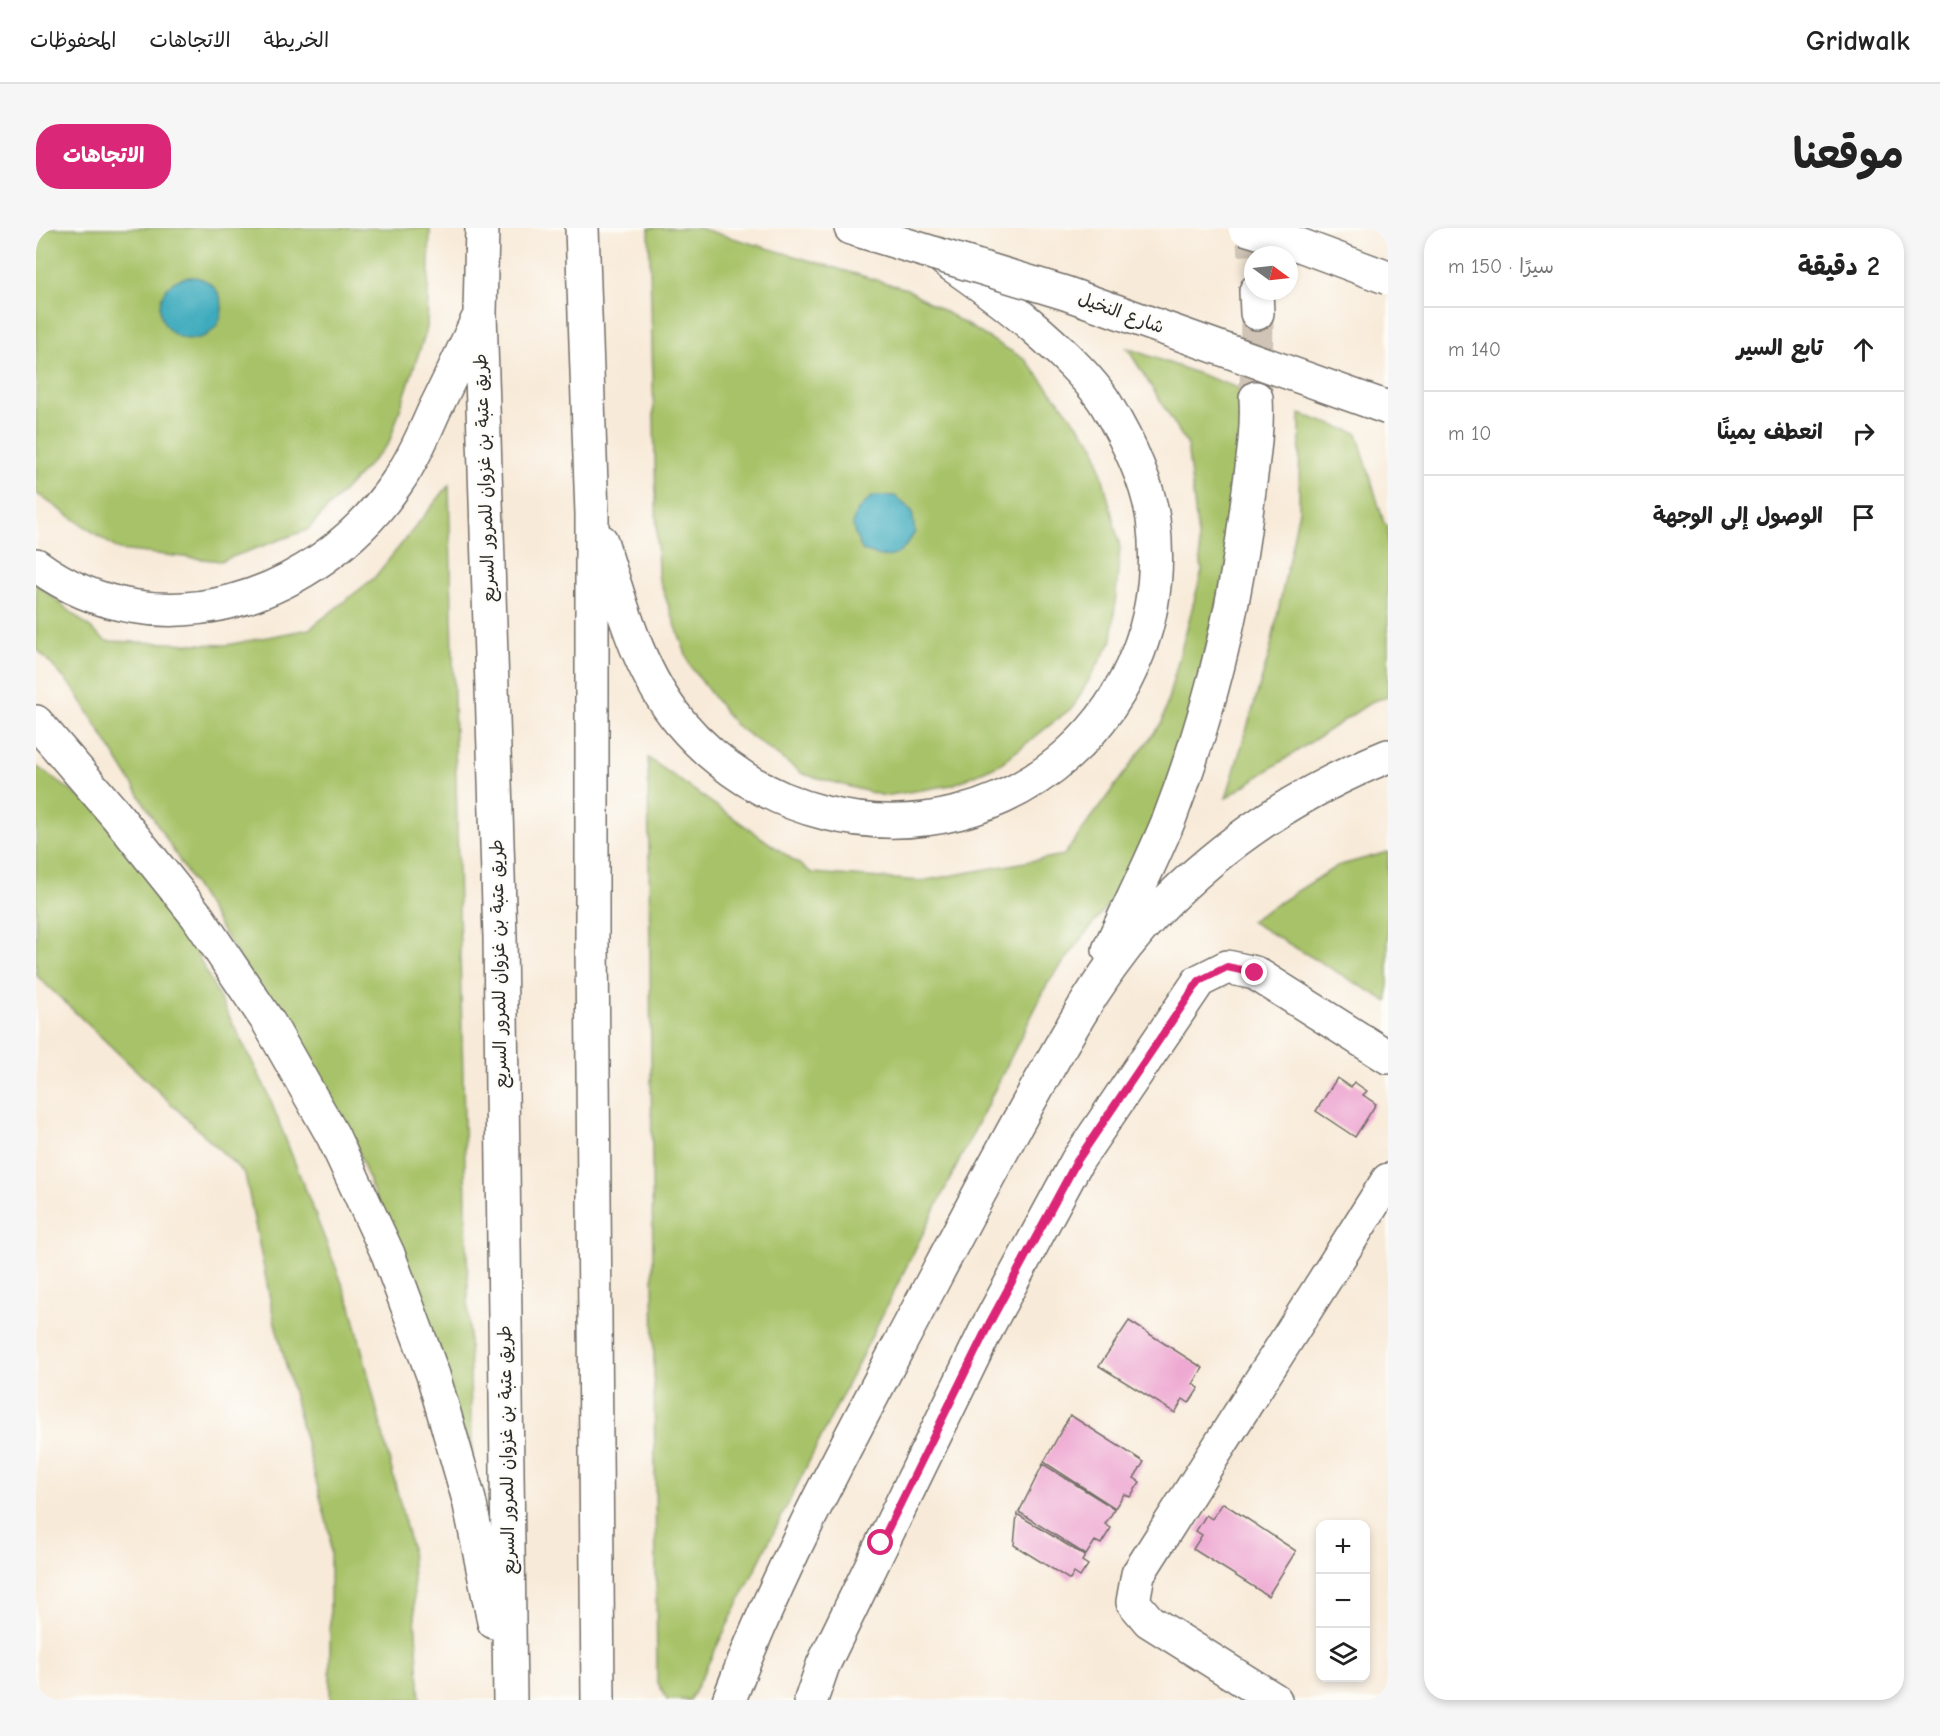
<!DOCTYPE html>
<html lang="ar">
<head>
<meta charset="utf-8">
<style>
	body { margin:0; font-family:"Comic Neue","Playpen Sans Arabic",sans-serif; background:#f6f6f6; color:#222; direction:rtl }
	.controls { position:absolute; right:18px; bottom:18px; display:grid; overflow:hidden; border-radius:12px; box-shadow:0 3px 9px #0003 }
	.controls button { width:54px; height:54px; display:grid; place-items:center; padding:0; border:0; border-bottom:2px solid #e0e0e0; background:#fff; color:#222; font:30px sans-serif }
	.compass { position:absolute; left:1208px; top:18px; width:54px; height:54px; border-radius:50%; background:#fff; box-shadow:0 3px 9px #0003; rotate:105deg }
	.stop { position:absolute; width:18px; height:18px; margin:-14px; border:4px solid #db2777; border-radius:50%; background:#fff }
	.stop.end { background:#db2777; border-color:#fff; box-shadow:0 2px 6px #0008 }
	.list { margin:0; padding:0; list-style:none }
	h2 { display:flex; justify-content:space-between; align-items:center; height:78px; margin:0; padding:0 24px; font-size:26px }
	h2 small { font-size:20px; font-weight:400; color:#767676 }
	.list li { display:grid; grid-template-columns:39px 1fr auto; gap:18px; align-items:center; box-sizing:border-box; height:84px; padding:0 24px; border-top:2px solid #e0e0e0 }
	.list b { display:block; font-size:22px; white-space:nowrap }
	.list em { font-size:20px; font-style:normal; color:#767676 }
	.icon { flex:none; width:33px; height:33px; fill:none; stroke:currentColor; stroke-width:2; stroke-linecap:round; stroke-linejoin:round }
	.map { position:relative; flex:none; width:1352px; height:1472px; overflow:hidden; direction:ltr; border-radius:24px }
	header { display:flex; align-items:center; gap:36px; box-sizing:border-box; height:84px; padding:0 30px; background:#fff; border-bottom:2px solid #e0e0e0 }
	header strong { font-size:28px }
	nav { display:flex; gap:33px; margin-inline-start:auto; font-size:21px }
	.intro { display:flex; align-items:center; justify-content:space-between; box-sizing:border-box; height:144px; padding:0 36px }
	h1 { margin:0; font-size:42px }
	.button { padding:15px 27px; border-radius:24px; background:#db2777; color:#fff; font-size:21px; font-weight:700 }
	main { display:flex; gap:36px; padding:0 36px }
	aside { flex:1; background:#fff; border-radius:24px; box-shadow:0 3px 9px #0003 }
	.map>svg:first-child { display:block }
	.green { fill:#a7c268; stroke:#69764a; stroke-width:1.5 }
	.water { fill:#3eabbd; stroke:#346b74; stroke-width:1.5 }
	.building { fill:#eea8d2 }
	.lines { fill:none; stroke-linecap:round; stroke-linejoin:round }
	.motorway-tunnel { stroke:#cfc4b5; stroke-width:33; stroke-dasharray:33 16; stroke-linecap:butt }
	.minor-casing { stroke:#736e68; stroke-width:36 }
	.trunk-casing { stroke:#736e68; stroke-width:36 }
	.motorway-casing { stroke:#736e68; stroke-width:36 }
	.minor { stroke:#fff; stroke-width:33 }
	.trunk { stroke:#fff; stroke-width:33 }
	.motorway { stroke:#fff; stroke-width:33 }
	.trunk-bridge-casing { stroke:#736e68; stroke-width:36; stroke-linecap:butt }
	.trunk-bridge { stroke:#fff; stroke-width:33 }
	.route { stroke:#db2777; stroke-width:8 }
	.labels { text-anchor:middle; dominant-baseline:central; stroke-width:4.5; stroke-linejoin:round; paint-order:stroke }
	.street-label { font-size:18px; fill:#2b2b2b; stroke:#fdfcf7 }
</style>
</head>
<body>
<header>
<strong>Gridwalk</strong>
<nav><a>الخريطة</a><a>الاتجاهات</a><a>المحفوظات</a></nav>
</header>
<div class="intro"><h1>موقعنا</h1><a class="button">الاتجاهات</a></div>
<main>
<aside>
<h2>2 دقيقة<small>سيرًا · 150 m</small></h2>
<ul class="list">
<li><svg class="icon" aria-label="ahead" viewBox="0 0 24 24"><path d="M12 20V5M6 11l6-6 6 6"/></svg><div><b>تابع السير</b></div><em>140 m</em></li>
<li><svg class="icon" aria-label="right" viewBox="0 0 24 24"><path d="M7 20v-9h11M14 6l5 5-5 5"/></svg><div><b>انعطف يمينًا</b></div><em>10 m</em></li>
<li><svg class="icon" aria-label="arrive" viewBox="0 0 24 24"><path d="M6 21V4h12l-3 4 3 4H6"/></svg><div><b>الوصول إلى الوجهة</b></div></li>
</ul>
</aside>
<div class="map">
<svg width="1352" height="1472" viewBox="0 0 1352 1472">
	<rect width="100%" height="100%" fill="#fdfcf7"/>
	<filter id="ink" filterUnits="userSpaceOnUse"><feTurbulence type="fractalNoise" baseFrequency=".0167" numOctaves="2"/><feDisplacementMap in="SourceGraphic" scale="12" xChannelSelector="R" yChannelSelector="G"/><feConvolveMatrix kernelMatrix="1 2 1 2 8 2 1 2 1" color-interpolation-filters="sRGB"/></filter>
	<filter id="wash" filterUnits="userSpaceOnUse"><feTurbulence type="fractalNoise" baseFrequency=".008" numOctaves="4" result="noise"/><feDisplacementMap in="SourceGraphic" scale="24" xChannelSelector="R" yChannelSelector="G"/><feGaussianBlur stdDeviation="1.35" result="paint"/><feColorMatrix in="noise" values="0 0 0 0 0 0 0 0 0 0 0 0 0 0 0 0 0 1.4 0 .05"/><feComposite in="paint" operator="in"/></filter>
	<g filter="url(#wash)">
		<rect width="100%" height="100%" fill="#f8ead8"/>
		<!-- green -->
		<path class="green" d="M 0,0 L 394,0 L 391,100 L 353,215 L 271,302 L 185,333 L 83,322 L 0,265 Z
			M 613,0 L 663,0 L 871,61 L 990,132 L 1059,218 L 1084,319 L 1076,412 L 1037,479 L 964,536 L 916,557 L 848,568 L 767,546 L 698,496 L 654,438 L 622,348 Z
			M 1091,120 L 1233,171 L 1122,611 L 1012,755 L 654,1472 L 631,1472 L 621,1453 L 612,530 L 776,645 L 885,653 L 1028,627 L 1126,494 L 1166,343 L 1151,216 Z
			M 1264,186 L 1321,205 L 1348,295 L 1352,298 L 1352,469 L 1337,473 L 1190,570 L 1234,423 L 1263,282 Z
			M 413,257 L 436,1231 L 323,925 L 38,461 L 0,420 L 0,355 L 70,413 L 191,417 L 273,401 L 338,350 Z
			M 0,538 L 102,610 L 230,861 L 315,1078 L 375,1319 L 384,1472 L 294,1472 L 294,1307 L 238,1091 L 209,946 L 0,747 Z
			M 1352,624 L 1352,774 L 1214,693 L 1301,638 Z"/>
		<!-- water -->
		<path class="water" d="M124 80a31 31 0 1 1 62 0a31 31 0 1 1-62 0Z
			M 837,268 L 859,268 L 876,283 L 879,304 C 863,331 856,333 827,323 C 812,295 813,288 837,268 Z"/>
		<g id="blocks">
			<!-- building -->
			<path class="building" d="M 1301,850 L 1315,859 L 1318,854 L 1331,863 L 1327,867 L 1340,876 L 1319,909 L 1280,883 Z
				M 1093,1093 L 1167,1140 L 1157,1156 L 1163,1160 L 1153,1175 L 1147,1171 L 1139,1185 L 1063,1138 Z
				M 1034,1187 L 1108,1234 L 1098,1250 L 1104,1254 L 1094,1269 L 1088,1266 L 1079,1280 L 1008,1234 Z
				M 1007,1236 L 1079,1281 L 1069,1296 L 1075,1300 L 1065,1316 L 1059,1313 L 1050,1327 L 983,1284 Z
				M 1187,1275 L 1260,1323 L 1232,1368 L 1157,1321 L 1166,1307 L 1160,1303 L 1170,1287 L 1176,1291 Z
				M 981,1286 L 1049,1328 L 1046,1333 L 1052,1337 L 1044,1349 L 1038,1345 L 1034,1352 L 978,1317 Z"/>
		</g>
	</g>
	<g filter="url(#ink)">
		<use href="#blocks" fill-opacity="0" stroke="#736e68" stroke-width="1.5"/>
		<g class="lines">
			<!-- motorway-tunnel -->
			<path class="motorway-tunnel" d="M 1216,0 L 1218,27
				M 1220,170 L 1221,85"/>
			<!-- minor casing -->
			<g class="minor-casing">
				<path id="minor" d="M 775,1472 L 787,1437 L 953,1096 L 1041,933 L 1163,753 L 1191,739 L 1219,745 L 1352,829
					M 1239,1472 L 1113,1393 L 1097,1374 L 1102,1346 L 1352,952"/>
			</g>
			<!-- trunk casing -->
			<g class="trunk-casing">
				<path id="trunk" d="M 815,0 L 900,26"/>
			</g>
			<!-- motorway casing -->
			<g class="motorway-casing">
				<path id="motorway" d="M 446,0 L 444,85 L 464,709 L 474,1472
					M 546,0 L 556,286 L 556,715 L 562,1472
					M 1220,63 L 1221,85
					M 565,313 C 585,375 601,442 644,494 C 681,538 732,571 789,585 C 975,630 1142,481 1117,291 C 1111,251 1091,211 1070,176 C 1060,159 1044,143 1030,129 C 993,92 953,62 909,32
					M 0,337 C 121,426 280,372 360,256 C 376,233 387,208 398,183 C 413,153 427,123 441,93
					M 0,494 L 80,587 L 161,688 L 233,795 L 297,908 L 352,1026 L 397,1147 L 433,1272 L 458,1394
					M 1073,722 C 1093,678 1116,634 1134,589 C 1173,487 1200,379 1212,270 C 1216,238 1222,203 1220,170
					M 693,1472 C 748,1326 826,1189 898,1051 C 932,986 966,922 1002,858 C 1037,796 1072,733 1122,682 C 1189,613 1263,564 1352,528"/>
			</g>
			<!-- minor -->
			<use href="#minor" class="minor"/>
			<!-- trunk -->
			<use href="#trunk" class="trunk"/>
			<!-- motorway -->
			<use href="#motorway" class="motorway"/>
			<!-- trunk-bridge casing -->
			<g class="trunk-bridge-casing">
				<path id="trunk-bridge" d="M 1209,0 L 1261,16 L 1352,50
					M 900,26 L 1029,65 L 1352,180"/>
			</g>
			<!-- trunk-bridge -->
			<use href="#trunk-bridge" class="trunk-bridge"/>
		</g>
	</g>
	<g class="lines" filter="url(#ink)">
		<!-- route -->
		<path class="route" d="M 845,1315 L 953,1096 L 1041,933 L 1163,753 L 1191,739 L 1219,745"/>
	</g>
	<g class="labels">
		<!-- street labels -->
		<g class="street-label">
			<text transform="translate(1085 85) rotate(20)">شارع النخيل</text>
			<text transform="translate(449 250) rotate(-92)">طريق عتبة بن غزوان للمرور السريع</text>
			<text transform="translate(463 736) rotate(-91)">طريق عتبة بن غزوان للمرور السريع</text>
			<text transform="translate(471 1222) rotate(-91)">طريق عتبة بن غزوان للمرور السريع</text>
		</g>
	</g>
</svg>
<div class="controls">
<button>+</button>
<button>−</button>
<button><svg class="icon" aria-label="layers" viewBox="0 0 24 24"><path d="M12 4l9 5-9 5-9-5zM3 14l9 5 9-5"/></svg></button>
</div>
<svg class="compass" viewBox="-18 -18 36 36"><path d="M0-13l5 13h-10z" fill="#e53935"/><path d="M0 13l5-13h-10z" fill="#767676"/></svg>
<div class="stop" style="left:845px;top:1315px"></div>
<div class="stop end" style="left:1219px;top:745px"></div>
</div>
</main>
</body>
</html>
